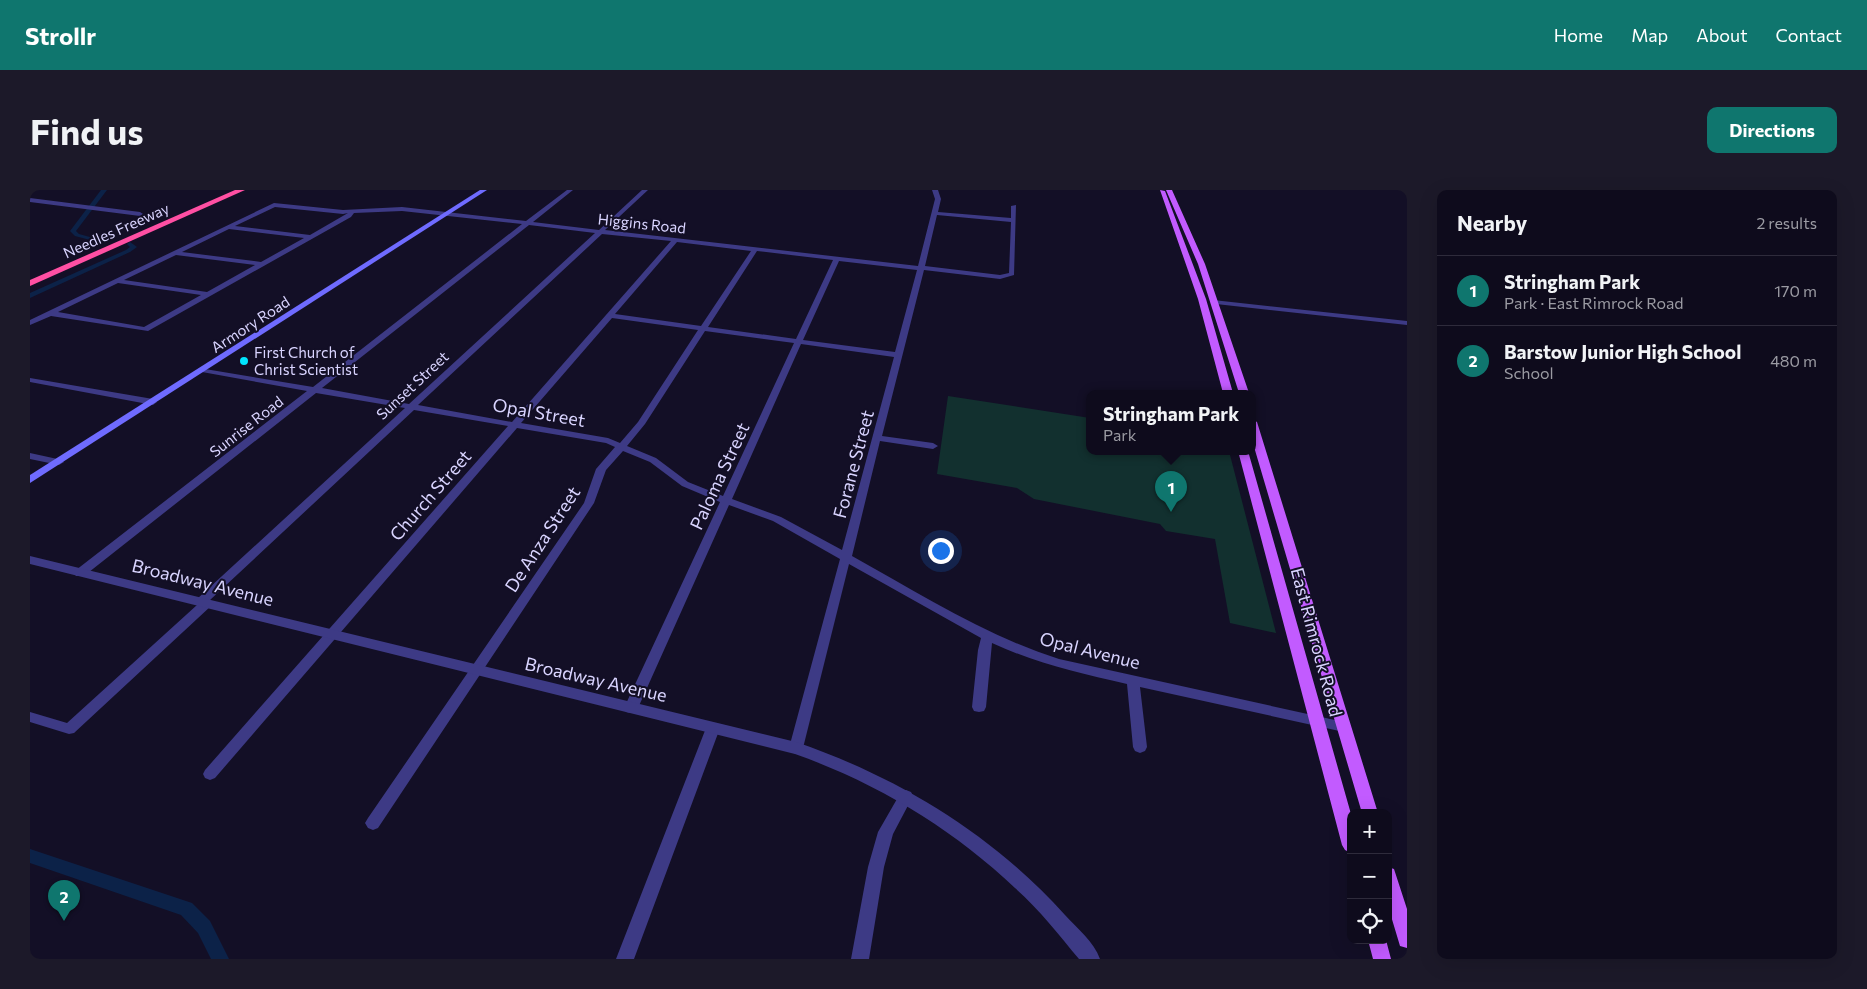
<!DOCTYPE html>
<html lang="en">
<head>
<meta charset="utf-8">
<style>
	body { margin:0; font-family:Commissioner,sans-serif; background:#1c1929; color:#f1f3f6 }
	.controls { position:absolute; right:15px; bottom:15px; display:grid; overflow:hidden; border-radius:10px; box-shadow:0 5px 20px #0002 }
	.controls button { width:45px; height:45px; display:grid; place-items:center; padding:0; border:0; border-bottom:1px solid #2e2b3b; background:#0e0b1c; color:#f1f3f6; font:25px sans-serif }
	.you { position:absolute; left:910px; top:360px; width:18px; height:18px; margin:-12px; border:4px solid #fff; border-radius:50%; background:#1a73e8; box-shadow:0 0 0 8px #1a73e833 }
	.badge { display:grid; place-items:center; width:32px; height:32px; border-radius:50%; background:#0f766e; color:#fff; font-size:16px; font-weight:700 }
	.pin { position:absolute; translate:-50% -41px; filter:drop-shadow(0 1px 2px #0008) }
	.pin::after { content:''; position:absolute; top:26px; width:18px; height:15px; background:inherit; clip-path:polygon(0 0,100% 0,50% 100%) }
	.popup { position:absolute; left:1056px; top:200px; width:170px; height:65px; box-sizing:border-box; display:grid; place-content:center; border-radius:10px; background:#0e0b1c; filter:drop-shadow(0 1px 4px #0005); font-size:16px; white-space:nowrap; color:#9b9ba3 }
	.popup b { font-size:19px; color:#f1f3f6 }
	.popup::after { content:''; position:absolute; left:50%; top:100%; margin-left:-10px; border:10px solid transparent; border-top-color:#0e0b1c }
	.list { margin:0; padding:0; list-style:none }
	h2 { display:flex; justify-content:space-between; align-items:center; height:65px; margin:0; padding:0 20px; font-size:21px }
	h2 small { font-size:16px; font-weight:400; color:#9b9ba3 }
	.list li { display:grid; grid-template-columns:32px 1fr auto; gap:15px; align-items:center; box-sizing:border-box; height:70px; padding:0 20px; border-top:1px solid #2e2b3b }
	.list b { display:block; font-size:19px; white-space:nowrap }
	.list p { margin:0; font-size:16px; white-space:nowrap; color:#9b9ba3 }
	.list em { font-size:16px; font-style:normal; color:#9b9ba3 }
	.icon { flex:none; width:28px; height:28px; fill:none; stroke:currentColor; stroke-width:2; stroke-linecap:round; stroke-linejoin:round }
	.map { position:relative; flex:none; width:1377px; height:769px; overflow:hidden; border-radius:10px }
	header { display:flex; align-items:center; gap:30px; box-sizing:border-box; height:70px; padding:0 25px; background:#0f766e; color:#fff }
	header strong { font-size:24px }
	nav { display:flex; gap:28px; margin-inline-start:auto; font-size:18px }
	.intro { display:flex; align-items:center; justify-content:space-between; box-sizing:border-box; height:120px; padding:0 30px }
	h1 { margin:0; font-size:35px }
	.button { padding:12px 22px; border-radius:10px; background:#0f766e; color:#fff; font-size:18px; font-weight:700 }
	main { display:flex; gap:30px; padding:0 30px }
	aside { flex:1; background:#0e0b1c; border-radius:10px; box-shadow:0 5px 20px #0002 }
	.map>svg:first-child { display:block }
	.green { fill:#12302f }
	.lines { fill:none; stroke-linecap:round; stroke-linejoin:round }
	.canal { fill:#0c2248; fill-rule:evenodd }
	.minor { fill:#3d3a85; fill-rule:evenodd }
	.tertiary { fill:#3d3a85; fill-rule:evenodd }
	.secondary { fill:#6f6bff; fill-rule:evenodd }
	.primary { fill:#c25bff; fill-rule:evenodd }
	.motorway { fill:#ff4fa3; fill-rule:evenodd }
	.poi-dot { fill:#00e5ff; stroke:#130f26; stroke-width:2 }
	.labels { text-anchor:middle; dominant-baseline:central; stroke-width:4; stroke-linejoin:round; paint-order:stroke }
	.far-street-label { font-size:15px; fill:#d9d4ff; stroke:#130f26 }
	.far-poi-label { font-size:15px; fill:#d9d4ff; stroke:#130f26; text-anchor:start }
	.street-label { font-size:18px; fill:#d9d4ff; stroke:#130f26 }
</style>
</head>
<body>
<header>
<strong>Strollr</strong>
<nav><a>Home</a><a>Map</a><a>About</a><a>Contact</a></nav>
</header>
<div class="intro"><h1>Find us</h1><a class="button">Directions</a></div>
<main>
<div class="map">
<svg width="1377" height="769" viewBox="0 0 1377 769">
	<rect width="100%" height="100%" fill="#130f26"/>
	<path class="green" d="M918 206 1060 228V261H1199L1246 443 1200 433 1185 349 1136 341 1130 334 1004 309 987 298 907 284Z"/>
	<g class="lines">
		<path class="canal" d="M71 0H77L46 41 49 44 67 49 64 51 45 46 40 41Z
			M100 52 107 57 100 62 0 108V103L96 60 100 57 97 54Z
			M0 659 162 713 180 731 199 769H181L168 743 151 725 0 673Z"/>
		<path class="minor" d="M537 0H543L503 32 569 40 612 0H618L575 40 888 76 905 9 902 0H908L911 9 908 22 981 28V16L986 15 984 85 970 89 894 80 852 246 903 253 908 256 903 259 850 251 822 366C889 403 956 446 1029 469L1314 532 1319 533 1321 537 1319 541 1314 542 1110 497 1117 557 1115 561 1110 563 1105 561 1103 557 1097 494C1048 483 1008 474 962 453L956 517 954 521 949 522 944 521 942 517 948 460 951 448 819 374 773 558 771 562 766 564 761 562 759 558 810 369 743 331 699 315 608 518 606 522 601 523 596 522 594 518 690 312 652 296 620 272 593 261 576 280 564 313 348 638 343 640 338 638 335 633 338 628 554 313 566 279 585 257 576 253 487 238 185 588 180 590 175 588 173 584 175 580 478 236 384 220 180 410 183 413 181 416 44 543 39 544 0 532V522L37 533 167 415 165 412 167 409 375 218 286 203 54 386H46L44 383 46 380 277 201 172 182 168 180 169 178 283 197 492 34 372 21 324 23 321 27 118 141 21 126 0 135V130L244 13 313 20 372 17 496 31ZM245 17 313 24 318 23 280 45 205 36ZM907 25 981 32 979 83 970 85 895 76ZM499 35 565 43 379 214 292 198ZM199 39 274 48 231 72 152 62ZM572 44 641 51 482 232 388 215ZM647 52 721 61 671 136 585 124ZM727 61 803 70 766 149 678 137ZM146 65 225 75 177 102 94 90ZM809 71 887 80 865 162 773 150ZM88 93 171 105 114 137 28 122ZM582 128 668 140 608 232 590 253 578 248 491 233ZM675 141 764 153 693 306 658 292 626 268 597 256 615 234ZM771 154 864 167 812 360 751 327 702 309Z
			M0 8 110 22 113 24 110 26 0 12Z
			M1183 110 1377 131V135L1186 114H1183Z
			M0 188 123 209 127 212 123 215 0 192Z
			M0 263 32 270 34 272 29 275 0 269Z
			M683 533 688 534 690 538 604 769H586L676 538 678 534Z
			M876 600 881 602 883 606 863 644 854 677 839 769H821L838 677 848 642 871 602Z"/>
		<path class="tertiary" d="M0 366 766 552C868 587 962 644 1035 725 1047 738 1064 752 1070 769H1049C1029 745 1009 719 985 698 923 639 847 593 765 564L0 374Z"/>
		<path class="secondary" d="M450 0H457L0 293V285Z"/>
		<path class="primary" d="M1130 0 1135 1 1176 109 1203 203H1193L1168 109Z
			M1136 0H1142L1175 74 1219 203H1209L1168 74Z
			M1222 229 1227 232 1348 623H1332L1222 250Z
			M1208 261H1218L1321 624V663L1315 660 1312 655Z
			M1358 677 1364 679 1377 719V758L1370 756 1358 716Z
			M1338 750H1356L1361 769H1343Z"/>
		<path class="motorway" d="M205 0H215L0 96V90Z"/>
	</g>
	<circle class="poi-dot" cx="214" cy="171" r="5"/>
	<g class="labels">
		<g class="far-street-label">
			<text transform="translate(612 33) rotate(6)">Higgins Road</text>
			<text transform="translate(86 40) rotate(-24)">Needles Freeway</text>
			<text transform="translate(220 134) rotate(-33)">Armory Road</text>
			<text transform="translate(382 195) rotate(-43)">Sunset Street</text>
			<text transform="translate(216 236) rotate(-38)">Sunrise Road</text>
		</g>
		<g class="far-poi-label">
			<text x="224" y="162">First Church of<tspan x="224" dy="17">Christ Scientist</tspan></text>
		</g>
		<g class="street-label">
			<text transform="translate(509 222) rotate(10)">Opal Street</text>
			<text transform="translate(823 274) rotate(-75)">Forane Street</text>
			<text transform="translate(689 286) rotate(-65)">Paloma Street</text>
			<text transform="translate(400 305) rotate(-49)">Church Street</text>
			<text transform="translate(512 349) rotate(-57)">De Anza Street</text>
			<text transform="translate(173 392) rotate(14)">Broadway Avenue</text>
			<text transform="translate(1287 452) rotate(75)">East Rimrock Road</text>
			<text transform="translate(1060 460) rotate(14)">Opal Avenue</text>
			<text transform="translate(566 489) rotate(13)">Broadway Avenue</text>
		</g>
	</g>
</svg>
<div class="controls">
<button>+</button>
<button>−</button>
<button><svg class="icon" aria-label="locate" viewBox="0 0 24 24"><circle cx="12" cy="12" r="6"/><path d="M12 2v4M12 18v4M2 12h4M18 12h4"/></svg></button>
</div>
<div class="you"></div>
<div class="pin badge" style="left:1141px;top:322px">1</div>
<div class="popup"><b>Stringham Park</b>Park</div>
<div class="pin badge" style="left:34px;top:731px">2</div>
</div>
<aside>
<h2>Nearby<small>2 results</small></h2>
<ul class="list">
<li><span class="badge">1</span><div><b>Stringham Park</b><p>Park · East Rimrock Road</p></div><em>170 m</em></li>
<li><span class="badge">2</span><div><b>Barstow Junior High School</b><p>School</p></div><em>480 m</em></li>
</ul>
</aside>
</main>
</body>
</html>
